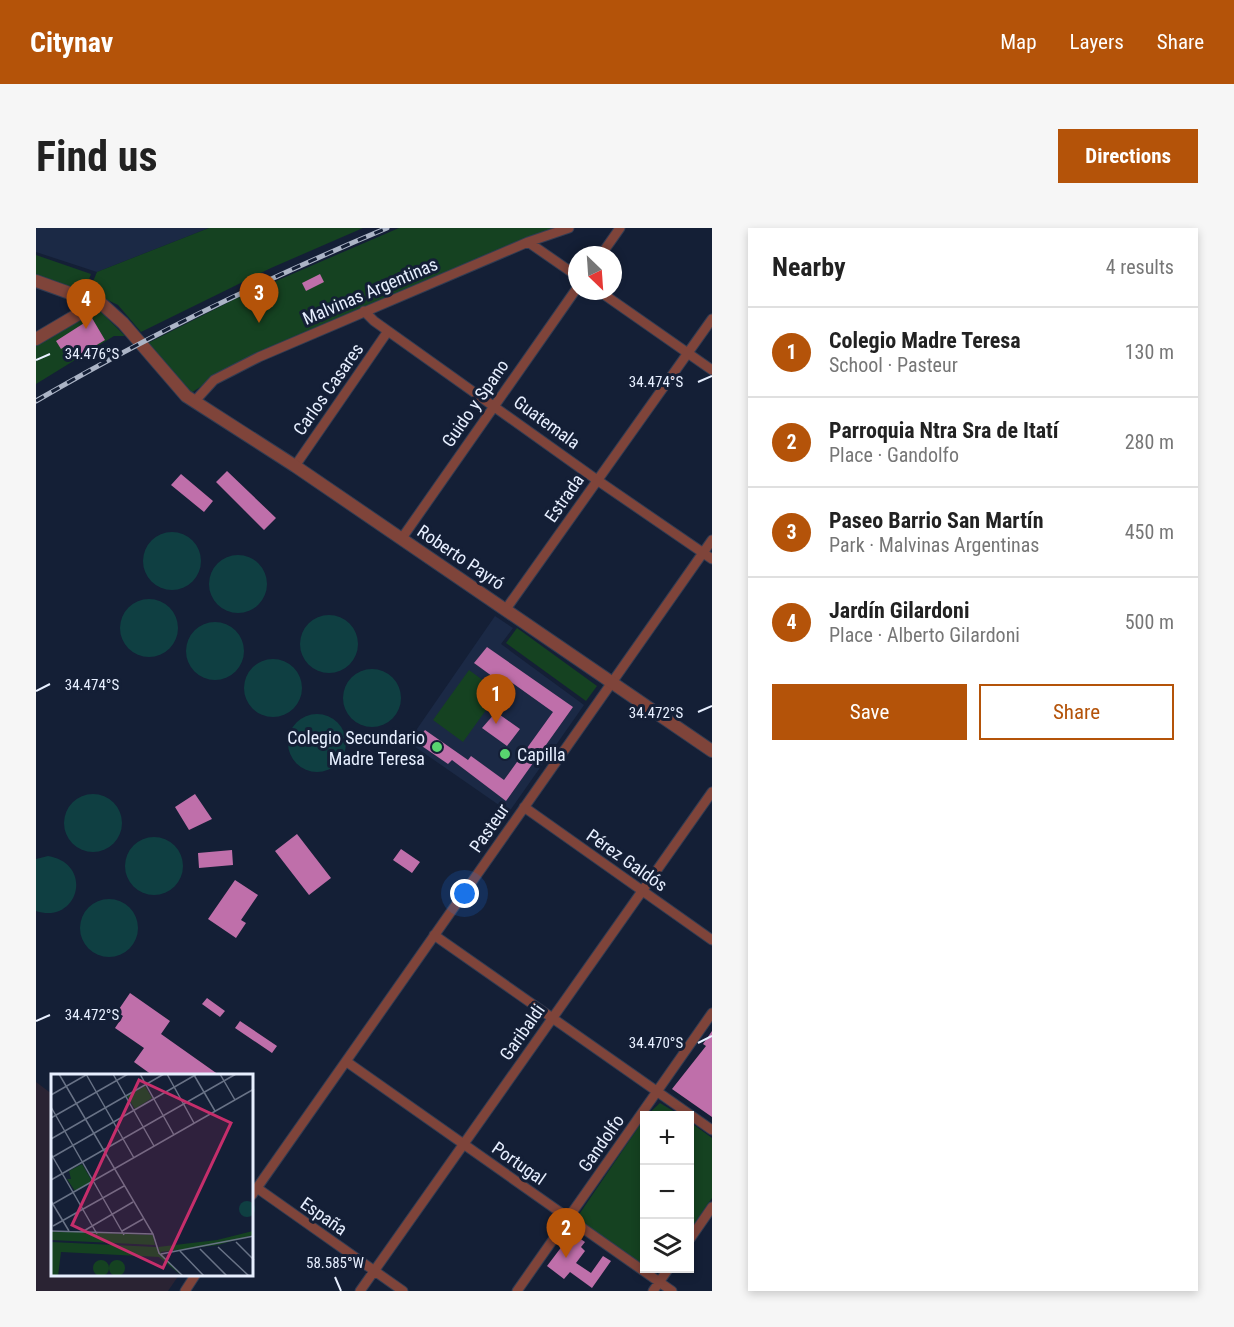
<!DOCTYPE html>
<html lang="en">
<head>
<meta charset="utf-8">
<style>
	body { margin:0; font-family:"Roboto Condensed",sans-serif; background:#f6f6f6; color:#222 }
	.controls { position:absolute; right:18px; bottom:18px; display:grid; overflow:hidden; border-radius:0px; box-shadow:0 3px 9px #0003 }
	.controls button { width:54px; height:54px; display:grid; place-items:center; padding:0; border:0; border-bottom:2px solid #e0e0e0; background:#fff; color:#222; font:30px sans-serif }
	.compass { position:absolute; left:532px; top:18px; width:54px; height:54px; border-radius:50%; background:#fff; box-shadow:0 3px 9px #0003; rotate:155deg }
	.you { position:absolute; left:429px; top:666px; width:21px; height:21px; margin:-15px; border:4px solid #fff; border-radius:50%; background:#1a73e8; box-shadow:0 0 0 9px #1a73e833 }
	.badge { display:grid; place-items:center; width:39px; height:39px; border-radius:50%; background:#b45309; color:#fff; font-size:20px; font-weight:700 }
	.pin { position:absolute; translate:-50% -50px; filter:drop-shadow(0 2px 3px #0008) }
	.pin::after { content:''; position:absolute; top:32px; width:21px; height:18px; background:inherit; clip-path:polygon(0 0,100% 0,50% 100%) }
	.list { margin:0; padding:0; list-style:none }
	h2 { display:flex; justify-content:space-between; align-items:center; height:78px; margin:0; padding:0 24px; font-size:26px }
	h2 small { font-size:20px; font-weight:400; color:#767676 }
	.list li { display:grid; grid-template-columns:39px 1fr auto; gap:18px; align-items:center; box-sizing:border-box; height:90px; padding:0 24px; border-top:2px solid #e0e0e0 }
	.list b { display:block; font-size:22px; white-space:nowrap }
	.list p { margin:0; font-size:20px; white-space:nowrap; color:#767676 }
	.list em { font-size:20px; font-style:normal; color:#767676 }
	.actions { display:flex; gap:12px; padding:18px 24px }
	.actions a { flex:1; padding:14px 0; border:2px solid #b45309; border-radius:0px; text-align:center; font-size:21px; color:#b45309 }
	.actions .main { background:#b45309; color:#fff }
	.icon { flex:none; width:33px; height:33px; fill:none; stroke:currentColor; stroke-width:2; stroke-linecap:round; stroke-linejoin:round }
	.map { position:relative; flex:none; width:676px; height:1063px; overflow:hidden; border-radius:0px }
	header { display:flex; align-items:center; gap:36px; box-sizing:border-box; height:84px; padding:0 30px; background:#b45309; color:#fff }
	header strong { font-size:28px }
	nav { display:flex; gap:33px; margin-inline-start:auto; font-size:21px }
	.intro { display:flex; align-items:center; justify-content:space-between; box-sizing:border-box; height:144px; padding:0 36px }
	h1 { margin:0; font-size:42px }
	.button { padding:15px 27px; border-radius:0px; background:#b45309; color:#fff; font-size:21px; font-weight:700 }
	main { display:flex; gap:36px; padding:0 36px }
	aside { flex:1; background:#fff; border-radius:0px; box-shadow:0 3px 9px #0003 }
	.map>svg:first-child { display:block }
	.industrial { fill:#2a2333 }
	.built { fill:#1b2945 }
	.green { fill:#154221 }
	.water { fill:#0f3f42 }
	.building { fill:#bf6faa }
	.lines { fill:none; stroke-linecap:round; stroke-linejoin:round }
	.minor-casing { stroke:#323c52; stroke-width:11 }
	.tertiary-casing { stroke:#323c52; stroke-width:14 }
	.minor { stroke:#7f443a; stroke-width:9 }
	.tertiary { stroke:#7f443a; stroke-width:12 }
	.rail-casing { stroke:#abb4c6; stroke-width:5 }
	.rail { stroke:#141f36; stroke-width:3; stroke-dasharray:9; stroke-linecap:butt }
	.ticks { fill:none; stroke:#e7efff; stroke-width:2 }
	.poi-dot { fill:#58d56f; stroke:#141f36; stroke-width:2 }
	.labels { text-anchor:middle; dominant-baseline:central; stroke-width:6; stroke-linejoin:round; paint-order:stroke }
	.street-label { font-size:18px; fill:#e7efff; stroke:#141f36 }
	.poi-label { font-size:18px; fill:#e7efff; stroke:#141f36; text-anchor:end }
	.inset-road { fill:none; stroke:#687286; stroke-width:1.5 }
	.view { fill:#c62e6b; fill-opacity:0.15; stroke:#c62e6b; stroke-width:3 }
	.inset-edge { fill:none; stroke:#e7efff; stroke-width:3 }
	.ticks-label { font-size:15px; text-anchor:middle; fill:#e7efff; stroke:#141f36; stroke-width:6; stroke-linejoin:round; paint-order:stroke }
</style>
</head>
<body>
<header>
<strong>Citynav</strong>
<nav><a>Map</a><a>Layers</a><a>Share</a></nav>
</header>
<div class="intro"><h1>Find us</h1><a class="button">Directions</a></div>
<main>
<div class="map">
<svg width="676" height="1063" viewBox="0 0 676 1063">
	<rect width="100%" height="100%" fill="#141f36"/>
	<path class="industrial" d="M0 854 16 866V1046L143 1047 132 1063H0Z"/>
	<path class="built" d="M0 0H173L61 44 0 24Z
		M459 388 477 400 465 416 548 477 473 584 372 514Z"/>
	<path class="green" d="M173 0H327L235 40 105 104 82 77 53 63 61 44Z
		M363 0H525L178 150 155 165 116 124 112 115 205 68Z
		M0 27 55 46 48 65 0 49Z
		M54 82H63L89 108H78L0 156V116Z
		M481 400 561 458 550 473 470 415Z
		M433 442 463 464 427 514 397 492Z
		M624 875 644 887H611Z
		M608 891V1039L545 994 542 988Z
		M654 894 676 910V970L654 1002Z"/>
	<path class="water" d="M107 333a29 29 0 1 1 58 0a29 29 0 1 1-58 0Z
		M173 356a29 29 0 1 1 58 0a29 29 0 1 1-58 0Z
		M84 400a29 29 0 1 1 58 0a29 29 0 1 1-58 0Z
		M264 416a29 29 0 1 1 58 0a29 29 0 1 1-58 0Z
		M150 423a29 29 0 1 1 58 0a29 29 0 1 1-58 0Z
		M208 460a29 29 0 1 1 58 0a29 29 0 1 1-58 0Z
		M307 470a29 29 0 1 1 58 0a29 29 0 1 1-58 0Z
		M252 515a29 29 0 1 1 58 0a29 29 0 1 1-58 0Z
		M28 595a29 29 0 1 1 58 0a29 29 0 1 1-58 0Z
		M89 638a29 29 0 1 1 58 0a29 29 0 1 1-58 0Z
		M12 628C59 636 42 697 0 683V631Z
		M44 700a29 29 0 1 1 58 0a29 29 0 1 1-58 0Z"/>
	<path class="building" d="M284 46 288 54 270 63 266 55Z
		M56 90 69 112 44 127 42 124 37 127 31 117 25 121 20 113Z
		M191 243 240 290 228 302 180 254Z
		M145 246 177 273 168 284 135 257Z
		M451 419 537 479 470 573 416 532 412 536 380 514 389 502 432 532 435 528 468 552 517 484 475 454 471 459 438 435Z
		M460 484 484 501 471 518 446 500Z
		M159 566 176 591 153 602 139 579Z
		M261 606 295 650 273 667 239 623Z
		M365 621 384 634 376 645 357 632Z
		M196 622 197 637 163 640 162 625Z
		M199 652 222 667 205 692 210 695 200 710 172 691Z
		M94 765 134 793 125 806 183 847H116L98 834 108 820 79 800 87 788 81 784Z
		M171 770 189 783 184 789 166 776Z
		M204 793 241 818 236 825 199 800Z
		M676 803V889L636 861 670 818 667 816Z
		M536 1005 549 1014 545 1019 549 1023 540 1035 555 1045 567 1028 575 1033 556 1060 534 1044 528 1051 511 1038Z"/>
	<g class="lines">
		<defs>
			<path id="minor" d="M492 14 541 48
				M565 27 584 0
				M563 63 676 142
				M328 83 338 93 561 252 676 331
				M158 174 178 152 223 129 492 14 533 0
				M259 238 352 103
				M366 310 541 60
				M470 381 676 91
				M488 579 676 712
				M398 707 676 902
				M311 834 636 1063
				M221 960 367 1063
				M216 967 676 312
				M654 1011 676 979
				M149 1063 160 1046
				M324 1063 676 564
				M481 1063 676 785
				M617 1063 633 1040"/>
			<path id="tertiary" d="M0 53 67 77 87 95 150 168 259 238 676 523
				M0 111 46 84 55 73"/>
		</defs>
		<use href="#minor" class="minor-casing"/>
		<use href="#tertiary" class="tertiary-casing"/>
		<use href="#minor" class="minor"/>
		<use href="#tertiary" class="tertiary"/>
		<defs>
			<path id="rail" d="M0 173C114 106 230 51 351 0"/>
		</defs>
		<use href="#rail" class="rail-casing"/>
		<use href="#rail" class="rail"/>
	</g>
	<path class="ticks" d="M0 132 14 126M662 154 676 148M0 463 14 456M662 484 676 478M0 793 14 787M662 815 676 808M299 1049 305 1063"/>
	<g class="poi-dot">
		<circle cx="401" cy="519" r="6"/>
		<circle cx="469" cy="526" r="6"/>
	</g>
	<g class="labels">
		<g class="street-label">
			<text transform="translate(334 63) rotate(-23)">Malvinas Argentinas</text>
			<text transform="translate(292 161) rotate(-55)">Carlos Casares</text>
			<text transform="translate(439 175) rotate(-55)">Guido y Spano</text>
			<text transform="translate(511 194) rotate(36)">Guatemala</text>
			<text transform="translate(528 270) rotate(-55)">Estrada</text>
			<text transform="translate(425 329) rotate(34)">Roberto Payró</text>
			<text transform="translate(453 600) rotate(-55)">Pasteur</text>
			<text transform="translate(591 632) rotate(35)">Pérez Galdós</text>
			<text transform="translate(486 804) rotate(-55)">Garibaldi</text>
			<text transform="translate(565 915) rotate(-55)">Gandolfo</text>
			<text transform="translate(483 935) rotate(35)">Portugal</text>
			<text transform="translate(288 988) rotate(35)">España</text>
		</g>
		<g class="poi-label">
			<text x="389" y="509">Colegio Secundario<tspan x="389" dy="21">Madre Teresa</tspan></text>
			<text x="481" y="526" text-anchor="start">Capilla</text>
		</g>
	</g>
	<g transform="translate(15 846)">
		<rect width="202" height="202" fill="#141f36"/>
		<path d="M94 12 101 24 84 35 76 22ZM31 90 41 107 24 117 16 105H20L18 97ZM0 157 102 161 104 171 0 166ZM202 157V161L167 171 109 178 107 173 166 166ZM0 168 105 173 131 202 108 183 10 178 7 202H0ZM42 194a8 8 0 1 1 16 0a8 8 0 1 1-16 0ZM58 194a8 8 0 1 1 16 0a8 8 0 1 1-16 0Z" fill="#154221"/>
		<path d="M188 135a8 8 0 1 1 16 0a8 8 0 1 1-16 0Z" fill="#0f3f42"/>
		<path class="inset-road" d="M8 0 102 160 108 179 132 202M35 0 83 84M62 0 103 72M89 0 123 61M116 0 143 49M169 0 184 26M143 1 164 37M0 21 35 1M0 33 73 161M0 44 77 0M0 65 113 0M0 80 46 160M0 84 146 0M0 106 185 0M0 127 18 157M0 131 203 15M2 152 73 112M0 157 102 160M71 157 92 145M31 158 82 128M185 168 203 186M167 173 198 202M149 175 176 202M129 177 153 202M110 180 203 162"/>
		<path class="view" d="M88 6 180 49 112 194 21 151Z"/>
		<rect width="202" height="202" class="inset-edge"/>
	</g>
	<g class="ticks-label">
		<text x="56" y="131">34.476°S</text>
		<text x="620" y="159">34.474°S</text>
		<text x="56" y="462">34.474°S</text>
		<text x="620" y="490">34.472°S</text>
		<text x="56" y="792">34.472°S</text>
		<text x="620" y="820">34.470°S</text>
		<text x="299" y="1040">58.585°W</text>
	</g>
</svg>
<div class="controls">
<button>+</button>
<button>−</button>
<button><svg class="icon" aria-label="layers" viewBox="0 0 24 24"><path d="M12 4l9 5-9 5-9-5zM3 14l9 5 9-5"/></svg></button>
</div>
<svg class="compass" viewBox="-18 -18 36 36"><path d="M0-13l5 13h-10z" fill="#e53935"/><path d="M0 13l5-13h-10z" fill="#767676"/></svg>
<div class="you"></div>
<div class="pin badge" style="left:460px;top:496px">1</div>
<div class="pin badge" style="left:530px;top:1030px">2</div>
<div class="pin badge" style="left:223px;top:95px">3</div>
<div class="pin badge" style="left:50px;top:101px">4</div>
</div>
<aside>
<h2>Nearby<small>4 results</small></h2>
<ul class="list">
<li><span class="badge">1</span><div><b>Colegio Madre Teresa</b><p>School · Pasteur</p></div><em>130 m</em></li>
<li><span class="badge">2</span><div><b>Parroquia Ntra Sra de Itatí</b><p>Place · Gandolfo</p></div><em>280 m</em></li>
<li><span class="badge">3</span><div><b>Paseo Barrio San Martín</b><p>Park · Malvinas Argentinas</p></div><em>450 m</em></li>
<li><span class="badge">4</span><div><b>Jardín Gilardoni</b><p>Place · Alberto Gilardoni</p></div><em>500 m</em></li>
</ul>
<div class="actions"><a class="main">Save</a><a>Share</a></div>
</aside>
</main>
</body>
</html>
